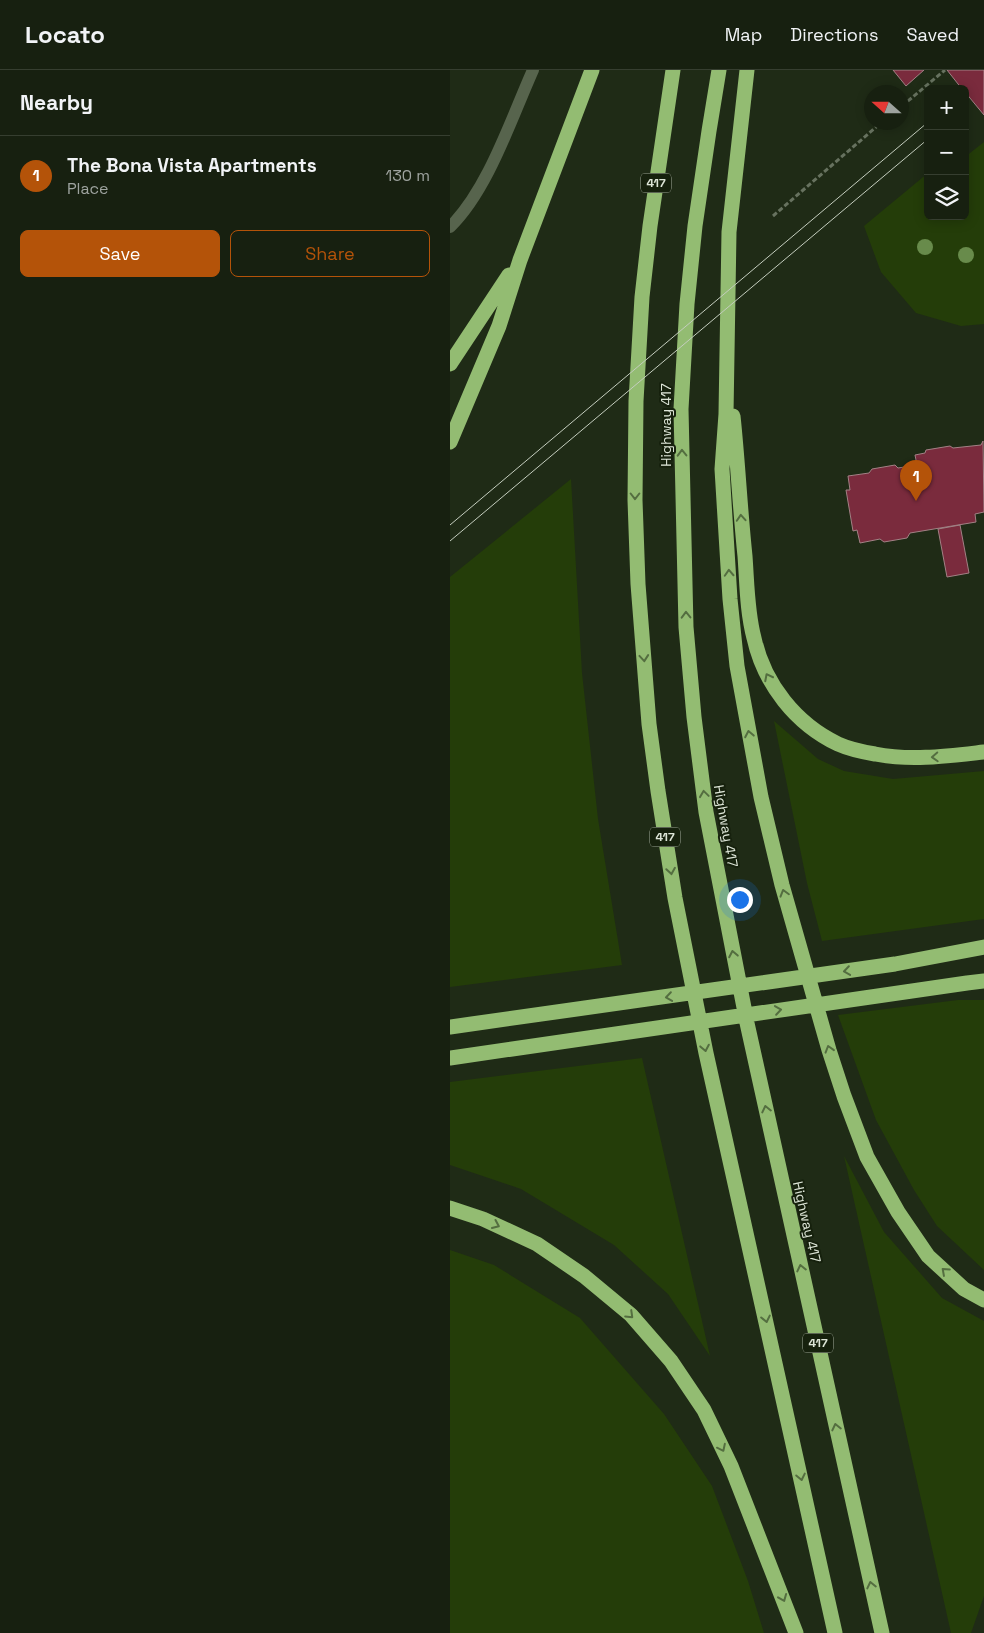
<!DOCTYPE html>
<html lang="en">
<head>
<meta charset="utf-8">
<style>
	body { margin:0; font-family:"Space Grotesk",sans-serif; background:#242d1e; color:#f1f3f6 }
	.controls { position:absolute; right:15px; top:15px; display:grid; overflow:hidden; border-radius:8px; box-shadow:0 2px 12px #0003 }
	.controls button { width:45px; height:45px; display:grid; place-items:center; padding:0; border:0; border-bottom:1px solid #363e30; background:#172010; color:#f1f3f6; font:25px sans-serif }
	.compass { position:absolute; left:414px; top:15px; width:45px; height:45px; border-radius:50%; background:#172010; box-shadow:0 2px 12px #0003; rotate:291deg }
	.you { position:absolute; left:289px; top:829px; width:18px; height:18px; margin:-12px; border:4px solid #fff; border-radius:50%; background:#1a73e8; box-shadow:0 0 0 8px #1a73e833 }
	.badge { display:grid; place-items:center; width:32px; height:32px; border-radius:50%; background:#b45309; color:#fff; font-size:16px; font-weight:700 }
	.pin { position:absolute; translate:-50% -41px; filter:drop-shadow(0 1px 2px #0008) }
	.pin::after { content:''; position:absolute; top:26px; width:18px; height:15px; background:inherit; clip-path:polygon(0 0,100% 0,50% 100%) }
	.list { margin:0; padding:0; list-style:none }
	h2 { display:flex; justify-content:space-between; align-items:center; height:65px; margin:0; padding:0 20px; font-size:21px }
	h2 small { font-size:16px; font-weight:400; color:#9ea39f }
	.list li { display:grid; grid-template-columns:32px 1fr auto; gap:15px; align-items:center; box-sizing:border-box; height:80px; padding:0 20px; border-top:1px solid #363e30 }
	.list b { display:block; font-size:19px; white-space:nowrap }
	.list p { margin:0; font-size:16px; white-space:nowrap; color:#9ea39f }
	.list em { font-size:16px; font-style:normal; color:#9ea39f }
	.actions { display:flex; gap:10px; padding:15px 20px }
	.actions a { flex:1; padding:11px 0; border:1px solid #b45309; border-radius:8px; text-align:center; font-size:18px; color:#b45309 }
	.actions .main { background:#b45309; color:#fff }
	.icon { flex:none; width:28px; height:28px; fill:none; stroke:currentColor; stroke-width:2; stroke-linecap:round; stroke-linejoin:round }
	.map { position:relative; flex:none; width:534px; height:1563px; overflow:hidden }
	header { display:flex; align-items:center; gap:30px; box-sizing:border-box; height:70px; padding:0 25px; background:#172010; border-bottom:1px solid #363e30 }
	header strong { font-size:24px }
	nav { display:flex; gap:28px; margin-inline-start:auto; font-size:18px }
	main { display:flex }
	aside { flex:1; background:#172010 }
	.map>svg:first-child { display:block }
	.green { fill:#243d09 }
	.building { fill:#7a2b3d; stroke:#a28185 }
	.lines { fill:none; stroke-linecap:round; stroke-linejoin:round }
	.path { stroke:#67725f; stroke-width:3; stroke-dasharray:5 2.5; stroke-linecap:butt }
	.minor { stroke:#57644d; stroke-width:12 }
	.motorway { stroke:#93bc72; stroke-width:15 }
	.tram { stroke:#c4cdbe; stroke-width:1 }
	.tree { fill:#688b4b }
	.oneway { stroke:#546e40 }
	.labels { text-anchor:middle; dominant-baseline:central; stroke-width:4; stroke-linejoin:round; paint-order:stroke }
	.shield { fill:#16210d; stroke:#a1aa9a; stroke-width:1 }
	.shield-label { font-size:12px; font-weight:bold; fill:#dde5d7 }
	.street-label { font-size:14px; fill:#dde5d7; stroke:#16210d }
</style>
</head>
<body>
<header>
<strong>Locato</strong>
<nav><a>Map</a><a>Directions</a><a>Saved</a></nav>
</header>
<main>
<aside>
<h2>Nearby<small></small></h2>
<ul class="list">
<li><span class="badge">1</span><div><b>The Bona Vista Apartments</b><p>Place</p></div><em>130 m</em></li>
</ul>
<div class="actions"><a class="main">Save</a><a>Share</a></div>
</aside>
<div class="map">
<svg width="534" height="1563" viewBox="0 0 534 1563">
	<rect width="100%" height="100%" fill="#1f2b16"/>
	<path class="green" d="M534 72V254L511 256 466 243 431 202 414 156 478 103V146H515V87Z
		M121 409 132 603 148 749 172 895 0 917V507Z
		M324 651 368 689 394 701 443 709 534 701V849L372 871 357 813Z
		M508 930H534V1200L487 1156 464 1120 426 1050 388 945Z
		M192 988 260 1286 218 1224 164 1175 71 1119 0 1095V1012Z
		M394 1086 434 1162 492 1228 534 1251V1526L521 1563H501Z
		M0 1180 44 1195 130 1248 214 1344 262 1416 298 1511 314 1563H0Z"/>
	<path class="building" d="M443 0H474L456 16Z
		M497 0H534V45L515 22V19H512Z
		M533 371 534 442 525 444 526 452 460 463 457 468 434 472 430 469 410 473 407 460 403 461 396 420H400L398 406 419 403 422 399 445 395 448 398 467 395 465 385 475 383 476 380 500 376 503 378 531 375Z
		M510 455 519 503 497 507 488 459Z"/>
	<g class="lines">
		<path class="path" d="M452 36 495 0
			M323 146 432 52"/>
		<path class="minor" d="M0 157C38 120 61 49 83 0"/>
		<path class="motorway" d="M223 0 200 156 192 227 186 331 185 430 188 514 199 654 208 721 225 828 256 983 385 1563
			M269 0 259 61 245 156 237 234 231 339 236 557 244 647 256 742 297 953 432 1563
			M297 0 279 162 276 344 272 399 280 529 287 596 311 727 332 815 379 980 394 1026 417 1087 448 1142 478 1186 514 1219 534 1230
			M0 294 59 205
			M283 346C288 393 290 439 295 486 297 513 297 542 304 568 314 614 346 654 388 674 399 679 413 682 425 684 461 691 498 686 534 682
			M0 372 49 256 70 190 142 0
			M0 957 445 894 534 877
			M0 988 517 913 534 911
			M0 1138 33 1149 87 1174 134 1206 181 1245 221 1291 254 1340 281 1396 346 1563"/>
		<path class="tram" d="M0 455 477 53
			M0 471 478 69"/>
	</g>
	<g class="tree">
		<circle cx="475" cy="177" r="8"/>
		<circle cx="516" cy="185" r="8"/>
	</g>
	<defs><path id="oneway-chevron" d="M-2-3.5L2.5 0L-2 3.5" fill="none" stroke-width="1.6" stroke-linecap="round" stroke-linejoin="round" transform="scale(1.25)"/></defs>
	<g class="oneway">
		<use href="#oneway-chevron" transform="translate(232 383) rotate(-91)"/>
		<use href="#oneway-chevron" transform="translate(185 426) rotate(90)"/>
		<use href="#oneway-chevron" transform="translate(291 448) rotate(-94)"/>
		<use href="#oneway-chevron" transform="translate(279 503) rotate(-93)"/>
		<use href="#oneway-chevron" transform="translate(236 545) rotate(-91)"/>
		<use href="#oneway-chevron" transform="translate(194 588) rotate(85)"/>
		<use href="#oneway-chevron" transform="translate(318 607) rotate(-117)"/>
		<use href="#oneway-chevron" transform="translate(299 664) rotate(-101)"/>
		<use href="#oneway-chevron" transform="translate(485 687) rotate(177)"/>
		<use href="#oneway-chevron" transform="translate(254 724) rotate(-98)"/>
		<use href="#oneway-chevron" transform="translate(221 801) rotate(81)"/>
		<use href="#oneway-chevron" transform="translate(334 823) rotate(-106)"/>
		<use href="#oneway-chevron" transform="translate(283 884) rotate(-101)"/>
		<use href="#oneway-chevron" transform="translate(397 901) rotate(172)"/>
		<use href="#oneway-chevron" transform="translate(219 927) rotate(172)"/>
		<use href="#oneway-chevron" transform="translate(328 940) rotate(-8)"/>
		<use href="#oneway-chevron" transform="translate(255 978) rotate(79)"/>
		<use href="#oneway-chevron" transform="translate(379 979) rotate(-107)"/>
		<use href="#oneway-chevron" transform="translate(316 1039) rotate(-103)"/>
		<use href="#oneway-chevron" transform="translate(46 1155) rotate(24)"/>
		<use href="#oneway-chevron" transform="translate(351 1198) rotate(-103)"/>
		<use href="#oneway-chevron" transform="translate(495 1201) rotate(-138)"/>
		<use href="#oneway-chevron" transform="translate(180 1245) rotate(44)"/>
		<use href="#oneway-chevron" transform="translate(316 1249) rotate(78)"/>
		<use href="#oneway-chevron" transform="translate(386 1357) rotate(-103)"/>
		<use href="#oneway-chevron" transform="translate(272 1378) rotate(64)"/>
		<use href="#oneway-chevron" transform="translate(351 1407) rotate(78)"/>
		<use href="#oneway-chevron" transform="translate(421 1515) rotate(-103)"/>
		<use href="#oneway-chevron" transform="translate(333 1528) rotate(68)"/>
	</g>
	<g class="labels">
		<g class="shield">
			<rect x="191" y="103.5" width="30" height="19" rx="4"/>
			<rect x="200" y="757.5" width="30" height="19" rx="4"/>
			<rect x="353" y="1263.5" width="30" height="19" rx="4"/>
		</g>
		<g class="shield-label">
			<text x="206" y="113">417</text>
			<text x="215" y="767">417</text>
			<text x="368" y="1273">417</text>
		</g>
		<g class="street-label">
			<text transform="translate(216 355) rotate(-90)">Highway 417</text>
			<text transform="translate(276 756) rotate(80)">Highway 417</text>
			<text transform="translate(357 1152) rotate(77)">Highway 417</text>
		</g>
	</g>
</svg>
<div class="controls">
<button>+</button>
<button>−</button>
<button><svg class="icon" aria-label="layers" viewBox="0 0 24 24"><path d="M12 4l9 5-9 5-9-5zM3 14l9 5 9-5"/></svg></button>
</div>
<svg class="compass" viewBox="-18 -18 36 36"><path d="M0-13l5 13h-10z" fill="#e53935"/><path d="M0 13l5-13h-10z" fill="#9ea39f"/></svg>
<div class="you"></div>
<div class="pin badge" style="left:466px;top:431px">1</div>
</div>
</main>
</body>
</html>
